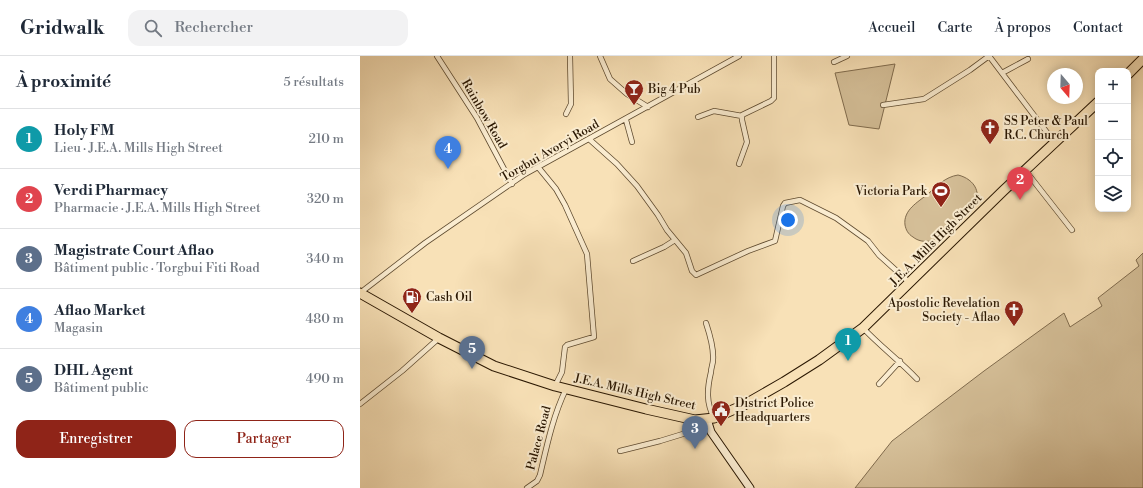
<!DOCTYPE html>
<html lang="fr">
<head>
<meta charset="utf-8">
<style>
	body { margin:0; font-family:"Libre Bodoni",serif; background:#f2f2f3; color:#1f2937 }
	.controls { position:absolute; right:12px; top:12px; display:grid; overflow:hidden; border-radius:8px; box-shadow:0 2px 10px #0003 }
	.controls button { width:36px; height:36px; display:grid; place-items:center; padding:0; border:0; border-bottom:1px solid #e0e1e3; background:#fff; color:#1f2937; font:20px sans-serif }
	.compass { position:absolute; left:687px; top:12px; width:36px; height:36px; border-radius:50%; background:#fff; box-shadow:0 2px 10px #0003; rotate:161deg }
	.you { position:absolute; left:428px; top:164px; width:14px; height:14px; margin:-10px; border:3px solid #fff; border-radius:50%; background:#1a73e8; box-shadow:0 0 0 6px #1a73e833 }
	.badge { display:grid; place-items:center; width:26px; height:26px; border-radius:50%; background:#8f2418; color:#fff; font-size:13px; font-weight:700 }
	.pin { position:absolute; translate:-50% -33px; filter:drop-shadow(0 1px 2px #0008) }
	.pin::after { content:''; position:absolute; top:21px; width:14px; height:12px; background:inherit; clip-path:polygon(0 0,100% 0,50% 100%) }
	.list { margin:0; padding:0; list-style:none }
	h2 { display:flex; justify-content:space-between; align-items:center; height:52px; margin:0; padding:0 16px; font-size:17px }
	h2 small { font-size:13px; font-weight:400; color:#747a83 }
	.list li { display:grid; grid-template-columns:26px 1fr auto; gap:12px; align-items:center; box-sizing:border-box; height:60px; padding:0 16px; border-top:1px solid #e0e1e3 }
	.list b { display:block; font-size:15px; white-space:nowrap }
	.list p { margin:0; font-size:13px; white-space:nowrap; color:#747a83 }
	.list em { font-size:13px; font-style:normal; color:#747a83 }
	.actions { display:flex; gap:8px; padding:12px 16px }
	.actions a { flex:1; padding:9px 0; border:1px solid #8f2418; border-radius:12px; text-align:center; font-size:14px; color:#8f2418 }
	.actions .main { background:#8f2418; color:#fff }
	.icon { flex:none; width:22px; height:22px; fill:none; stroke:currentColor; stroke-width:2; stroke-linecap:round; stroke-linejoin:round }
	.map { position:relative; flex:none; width:783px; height:432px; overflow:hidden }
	header { display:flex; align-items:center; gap:24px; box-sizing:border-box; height:56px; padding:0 20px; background:#fff; border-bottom:1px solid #e0e1e3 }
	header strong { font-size:19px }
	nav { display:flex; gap:22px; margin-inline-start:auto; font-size:14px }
	.search { width:280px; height:36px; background:#f2f2f3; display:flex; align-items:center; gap:10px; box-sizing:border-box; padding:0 14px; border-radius:12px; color:#747a83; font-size:15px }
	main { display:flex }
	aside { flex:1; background:#fff }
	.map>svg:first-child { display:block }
	.green { fill:#d5bf98; stroke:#806b4d }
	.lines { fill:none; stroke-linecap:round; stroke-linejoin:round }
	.street-casing { stroke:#5e4a2f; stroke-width:6 }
	.secondary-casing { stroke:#2a1702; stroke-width:9 }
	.highway-casing { stroke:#2a1702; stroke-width:11 }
	.street { stroke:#faecd0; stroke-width:4.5 }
	.secondary { stroke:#faecd0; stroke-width:7 }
	.highway { stroke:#f8e1b7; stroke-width:9 }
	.labels { text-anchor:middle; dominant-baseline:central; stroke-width:4; stroke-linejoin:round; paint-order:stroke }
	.poi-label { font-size:12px; fill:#2a1702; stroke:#faecd0; text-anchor:start }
	.street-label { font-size:12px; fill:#2a1702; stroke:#faecd0 }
</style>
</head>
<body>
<header>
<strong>Gridwalk</strong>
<div class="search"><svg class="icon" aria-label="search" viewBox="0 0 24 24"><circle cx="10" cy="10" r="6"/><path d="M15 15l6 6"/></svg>Rechercher</div>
<nav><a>Accueil</a><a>Carte</a><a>À propos</a><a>Contact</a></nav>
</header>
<main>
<aside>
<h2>À proximité<small>5 résultats</small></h2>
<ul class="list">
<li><span class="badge" style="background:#0f9aa8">1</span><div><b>Holy FM</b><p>Lieu · J.E.A. Mills High Street</p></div><em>210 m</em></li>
<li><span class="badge" style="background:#e0444e">2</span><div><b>Verdi Pharmacy</b><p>Pharmacie · J.E.A. Mills High Street</p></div><em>320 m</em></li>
<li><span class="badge" style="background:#5c6f8a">3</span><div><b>Magistrate Court Aflao</b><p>Bâtiment public · Torgbui Fiti Road</p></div><em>340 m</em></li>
<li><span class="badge" style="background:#3f7fe0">4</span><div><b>Aflao Market</b><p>Magasin</p></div><em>480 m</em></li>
<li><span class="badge" style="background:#5c6f8a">5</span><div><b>DHL Agent</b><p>Bâtiment public</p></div><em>490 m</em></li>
</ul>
<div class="actions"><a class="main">Enregistrer</a><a>Partager</a></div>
</aside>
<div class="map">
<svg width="783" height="432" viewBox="0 0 783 432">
	<rect width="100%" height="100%" fill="#f8e1b7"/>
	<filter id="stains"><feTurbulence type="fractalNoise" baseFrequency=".005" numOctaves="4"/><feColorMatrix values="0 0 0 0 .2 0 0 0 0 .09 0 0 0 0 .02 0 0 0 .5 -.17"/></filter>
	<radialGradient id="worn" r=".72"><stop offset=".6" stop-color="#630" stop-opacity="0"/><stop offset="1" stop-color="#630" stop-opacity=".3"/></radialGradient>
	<path class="green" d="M535 8 519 73 489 69 475 17Z
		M598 119C615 123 624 139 611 153 606 159 598 164 592 169 586 174 578 183 570 185 564 186 558 185 553 181 548 178 546 174 545 169 543 154 558 146 568 138 577 130 585 121 598 119Z
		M783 197V432H495L532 385 624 315 704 257 710 271 742 250 738 242 779 210 776 204Z"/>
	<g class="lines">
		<defs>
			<path id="street" d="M77 0 117 62 152 128
				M240 0 250 23 267 38 288 51
				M629 0 695 87
				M474 6 487 0
				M642 17 668 3
				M523 49 564 43 610 14 629 0
				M206 58 211 48 210 0
				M338 61 354 55 382 60
				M266 64 272 86
				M229 83 257 108 277 130 298 159 307 174 326 197 332 215 336 219 388 195 415 185 423 150 425 147 440 144 476 162 508 185 519 199 550 227
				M379 108 387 86 382 64V59L411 45 414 42V0
				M178 111 196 133 205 149 227 198 234 281 207 289 205 291 202 316 195 330
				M665 114 712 174
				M273 205 304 191 315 184
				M0 237 65 187 165 118 379 0
				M346 267C350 279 354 292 353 304 353 308 351 312 351 316 347 333 346 347 354 362
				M503 272C520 290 540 305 557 323
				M519 328 540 305
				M0 348 42 315 79 282
				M260 395 300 385 349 370
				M167 432 177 425 180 419C187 389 193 360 206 333"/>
			<path id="secondary" d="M347 363 351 376 390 432"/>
			<path id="highway" d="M768 18 783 3
				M0 237 79 282 134 310 195 330 286 353 335 364 354 362 384 349 424 326 459 304 503 272 643 135 738 46"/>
		</defs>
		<use href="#street" class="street-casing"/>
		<use href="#secondary" class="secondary-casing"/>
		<use href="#highway" class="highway-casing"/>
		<use href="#street" class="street"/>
		<use href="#secondary" class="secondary"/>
		<use href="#highway" class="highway"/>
	</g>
	<defs>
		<symbol id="bar-pin" viewBox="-11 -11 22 30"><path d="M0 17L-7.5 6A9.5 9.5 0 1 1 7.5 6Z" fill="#8f2418" stroke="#faecd0"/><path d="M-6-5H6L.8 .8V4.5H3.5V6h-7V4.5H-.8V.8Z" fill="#fff"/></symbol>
		<symbol id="church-pin" viewBox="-11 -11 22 30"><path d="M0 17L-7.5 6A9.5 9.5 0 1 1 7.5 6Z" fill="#8f2418" stroke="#faecd0"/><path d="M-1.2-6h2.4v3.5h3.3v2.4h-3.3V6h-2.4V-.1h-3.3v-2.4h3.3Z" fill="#fff"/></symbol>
		<symbol id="stadium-pin" viewBox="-11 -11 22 30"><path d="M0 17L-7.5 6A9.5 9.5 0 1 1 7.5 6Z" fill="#8f2418" stroke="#faecd0"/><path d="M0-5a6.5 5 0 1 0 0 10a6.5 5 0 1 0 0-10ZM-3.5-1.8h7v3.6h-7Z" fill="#fff"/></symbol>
		<symbol id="fuel-pin" viewBox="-11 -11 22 30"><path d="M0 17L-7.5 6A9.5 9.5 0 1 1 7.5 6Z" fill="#8f2418" stroke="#faecd0"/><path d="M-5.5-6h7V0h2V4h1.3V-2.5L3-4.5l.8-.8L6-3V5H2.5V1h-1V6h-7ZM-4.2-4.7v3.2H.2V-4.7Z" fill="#fff"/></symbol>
		<symbol id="civic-pin" viewBox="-11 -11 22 30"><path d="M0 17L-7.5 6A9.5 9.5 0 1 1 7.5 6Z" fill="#8f2418" stroke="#faecd0"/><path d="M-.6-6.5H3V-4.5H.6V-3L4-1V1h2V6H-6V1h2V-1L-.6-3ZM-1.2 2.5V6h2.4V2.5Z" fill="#fff"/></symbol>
	</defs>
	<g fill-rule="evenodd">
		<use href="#bar-pin" x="263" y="22" width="22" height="30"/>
		<use href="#church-pin" x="619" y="61" width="22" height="30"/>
		<use href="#stadium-pin" x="570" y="124" width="22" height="30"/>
		<use href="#fuel-pin" x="41" y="230" width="22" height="30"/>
		<use href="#church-pin" x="643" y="243" width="22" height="30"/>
		<use href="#civic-pin" x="350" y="343" width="22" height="30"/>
	</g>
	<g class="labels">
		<g class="poi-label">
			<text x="288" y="33">Big 4 Pub</text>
			<text x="644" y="65">SS Peter &amp; Paul<tspan x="644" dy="14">R.C. Church</tspan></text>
			<text x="567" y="135" text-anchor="end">Victoria Park</text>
			<text x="66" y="241">Cash Oil</text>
			<text x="640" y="247" text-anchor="end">Apostolic Revelation<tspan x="640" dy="14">Society - Aflao</tspan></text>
			<text x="375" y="347">District Police<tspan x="375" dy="14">Headquarters</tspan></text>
		</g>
		<g class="street-label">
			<text transform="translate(124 58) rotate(60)">Rainbow Road</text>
			<text transform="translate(190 95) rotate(-30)">Torgbui Avoryi Road</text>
			<text transform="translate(576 184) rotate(-45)">J.E.A. Mills High Street</text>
			<text transform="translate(275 336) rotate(13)">J.E.A. Mills High Street</text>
			<text transform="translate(179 382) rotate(-75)">Palace Road</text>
		</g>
	</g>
	<rect width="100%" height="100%" filter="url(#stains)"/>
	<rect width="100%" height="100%" fill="url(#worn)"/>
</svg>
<div class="controls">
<button>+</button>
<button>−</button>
<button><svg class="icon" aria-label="locate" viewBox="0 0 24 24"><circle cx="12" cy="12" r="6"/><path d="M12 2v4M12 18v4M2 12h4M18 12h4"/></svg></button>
<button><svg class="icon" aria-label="layers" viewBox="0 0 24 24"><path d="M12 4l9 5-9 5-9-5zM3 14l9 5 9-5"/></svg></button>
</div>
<svg class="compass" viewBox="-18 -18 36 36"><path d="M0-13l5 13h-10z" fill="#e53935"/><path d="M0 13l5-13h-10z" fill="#747a83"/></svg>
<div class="you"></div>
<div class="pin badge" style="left:488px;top:305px;background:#0f9aa8">1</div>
<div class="pin badge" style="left:660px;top:144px;background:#e0444e">2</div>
<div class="pin badge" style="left:335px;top:393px;background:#5c6f8a">3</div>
<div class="pin badge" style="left:88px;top:113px;background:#3f7fe0">4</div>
<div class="pin badge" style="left:112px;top:313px;background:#5c6f8a">5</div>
</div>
</main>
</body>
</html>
